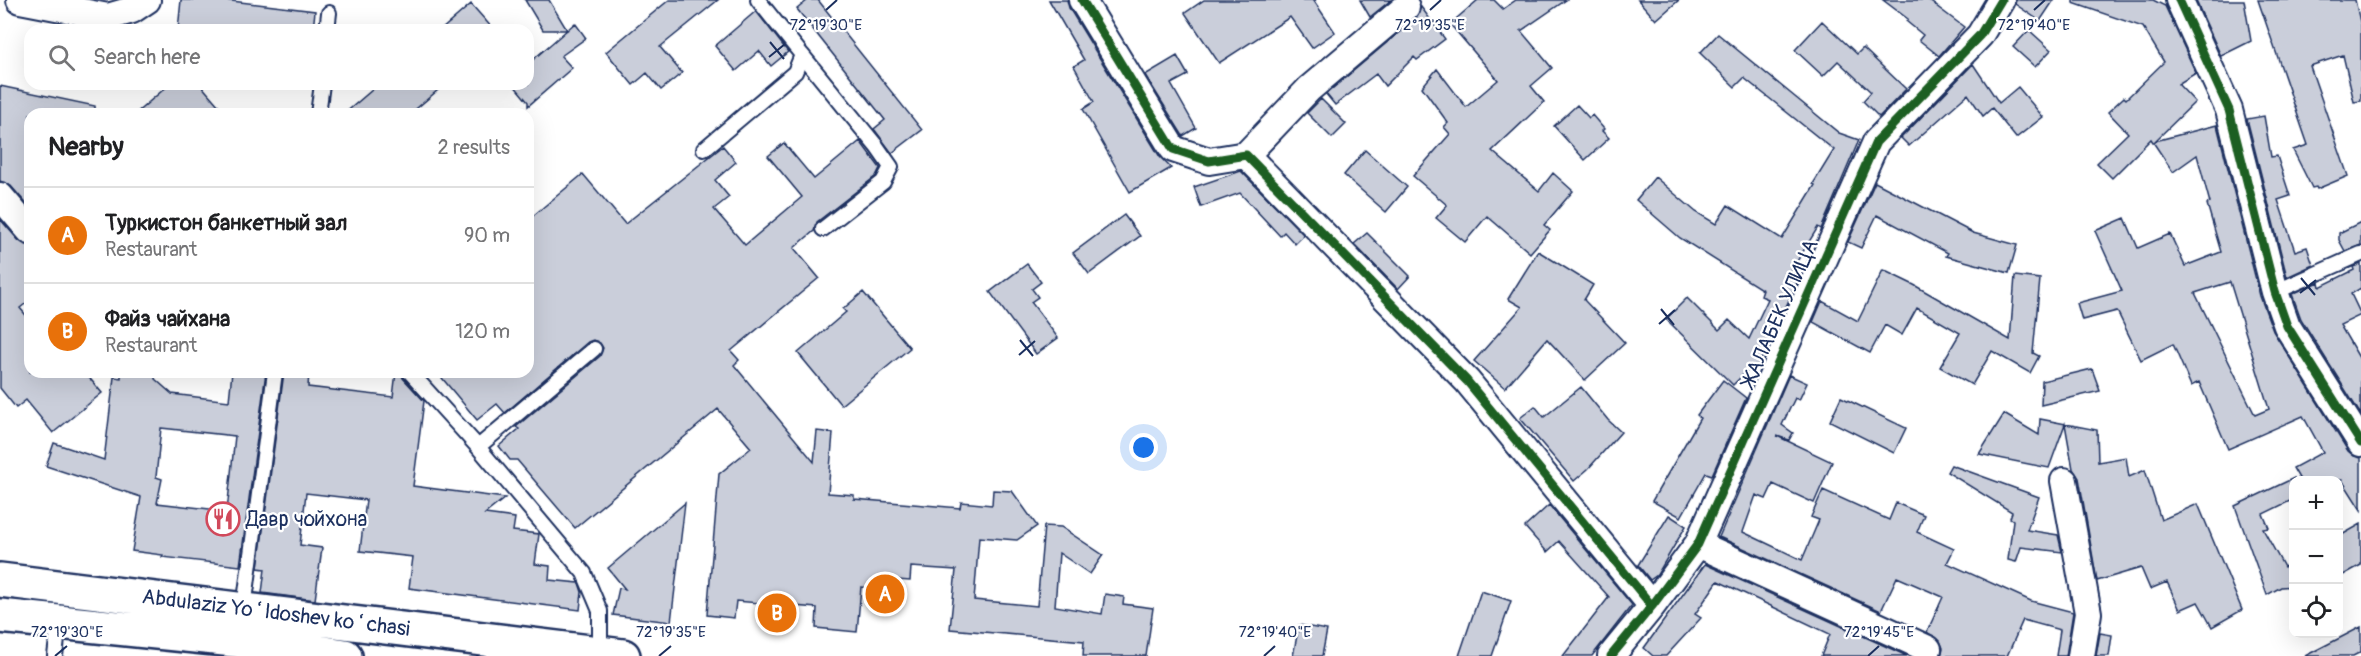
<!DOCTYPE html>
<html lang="en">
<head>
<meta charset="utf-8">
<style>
	body { margin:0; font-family:Pangolin,sans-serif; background:#f6f6f6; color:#202124 }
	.controls { position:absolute; right:18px; bottom:18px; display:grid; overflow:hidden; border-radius:12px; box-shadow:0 6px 24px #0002 }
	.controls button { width:54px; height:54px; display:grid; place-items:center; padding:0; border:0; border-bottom:2px solid #e0e0e0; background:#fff; color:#202124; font:30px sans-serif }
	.you { position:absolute; left:1144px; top:448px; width:21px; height:21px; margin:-15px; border:4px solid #fff; border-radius:50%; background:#1a73e8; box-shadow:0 0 0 9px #1a73e833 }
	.badge { display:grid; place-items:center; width:39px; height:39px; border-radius:50%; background:#0b8043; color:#fff; font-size:20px; font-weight:700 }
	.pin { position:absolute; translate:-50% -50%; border:3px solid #fff; box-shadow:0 2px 6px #0006 }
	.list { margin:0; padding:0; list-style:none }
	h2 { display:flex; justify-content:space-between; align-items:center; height:78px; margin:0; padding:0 24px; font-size:26px }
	h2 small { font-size:20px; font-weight:400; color:#757577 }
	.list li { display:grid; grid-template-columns:39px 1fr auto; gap:18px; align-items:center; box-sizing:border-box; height:96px; padding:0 24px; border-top:2px solid #e0e0e0 }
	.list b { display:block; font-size:22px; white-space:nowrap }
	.list p { margin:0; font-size:20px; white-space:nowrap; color:#757577 }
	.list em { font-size:20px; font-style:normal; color:#757577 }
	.icon { flex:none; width:33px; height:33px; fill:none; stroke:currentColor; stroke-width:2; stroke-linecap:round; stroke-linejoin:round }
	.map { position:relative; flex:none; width:2361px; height:656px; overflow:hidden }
	.search { position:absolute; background:#fff; box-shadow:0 6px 24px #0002; left:24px; top:24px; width:510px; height:66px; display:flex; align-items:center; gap:15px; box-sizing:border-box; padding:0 21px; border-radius:18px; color:#757577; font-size:22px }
	.panel { position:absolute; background:#fff; box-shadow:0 6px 24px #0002; left:24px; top:108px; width:510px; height:270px; border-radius:18px }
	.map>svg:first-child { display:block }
	.building { fill:#caceda; stroke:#1b2f5e; stroke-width:1.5; fill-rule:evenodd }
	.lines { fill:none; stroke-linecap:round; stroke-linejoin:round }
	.service-casing { stroke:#1b2f5e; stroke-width:18 }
	.minor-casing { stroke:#1b2f5e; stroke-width:30 }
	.secondary-casing { stroke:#1b2f5e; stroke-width:38 }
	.service { stroke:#fff; stroke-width:14 }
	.minor { stroke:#fff; stroke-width:26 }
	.secondary { stroke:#fff; stroke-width:33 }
	.cycleway-casing { stroke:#fff; stroke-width:13 }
	.cycleway { stroke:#1b5e20; stroke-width:9 }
	.ticks { fill:none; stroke:#1b2f5e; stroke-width:2 }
	.labels { text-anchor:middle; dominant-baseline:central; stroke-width:4.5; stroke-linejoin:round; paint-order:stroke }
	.street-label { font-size:21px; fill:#1b2f5e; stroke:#fff }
	.poi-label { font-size:21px; fill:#1b2f5e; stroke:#fff; text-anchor:start }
	.ticks-label { font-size:15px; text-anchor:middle; fill:#1b2f5e; stroke:#fff; stroke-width:4.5; stroke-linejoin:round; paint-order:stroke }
</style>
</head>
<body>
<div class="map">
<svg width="2361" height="656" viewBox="0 0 2361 656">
	<rect width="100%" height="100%" fill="#fff"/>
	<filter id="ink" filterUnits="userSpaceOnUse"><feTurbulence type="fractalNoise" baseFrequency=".0167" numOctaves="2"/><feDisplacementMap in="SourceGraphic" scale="12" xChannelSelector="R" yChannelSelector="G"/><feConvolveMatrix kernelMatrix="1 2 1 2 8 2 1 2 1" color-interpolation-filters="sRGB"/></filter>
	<g filter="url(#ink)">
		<path class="building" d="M181 0H223L315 11 313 30H178Z
			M525 0H549L567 30H543Z
			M669 0H718L660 47 682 73 661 90 647 73 633 85 606 52Z
			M808 0H818L922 130 892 153 874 129 885 120 797 9Z
			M1049 0H1067L1069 8 1160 157 1171 168 1130 192 1083 109 1094 102 1074 66 1084 60Z
			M1204 0H1316L1314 1 1335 32 1312 48 1290 17 1219 63 1185 13Z
			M1360 0H1391L1370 17Z
			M1478 0H1494L1503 9 1516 0H1566L1521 31 1552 68 1531 86 1544 102 1492 151 1539 191 1553 173 1573 191 1544 225 1550 230 1530 253 1487 216 1465 242 1436 218 1447 205 1413 176 1450 134 1444 127 1448 123 1422 87 1437 69 1466 107 1498 80 1450 24Z
			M1638 0H1679L1656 20Z
			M1883 0H1928L1964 27 1939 56 1919 40 1923 35 1906 21 1908 19Z
			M2016 0H2054L2040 21 2015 4Z
			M2073 0H2153L2165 6 2196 73 2178 84 2195 102 2155 141 2217 125 2260 296 2273 331 2348 451 2354 456 2361 458V510L2342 480H2300L2293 468 2323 452 2303 416 2228 449 2199 382 2191 386 2173 344 2141 360 2117 311 2082 320 2077 303 2122 291 2095 231 2125 218 2138 248 2170 234 2185 266 2221 252 2207 204 2210 203 2197 155 2173 172 2151 139 2112 178 2097 163 2128 133 2108 112 2124 97 2126 99 2164 62 2143 27 2073 3ZM2230 282 2269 409 2255 415 2195 293Z
			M2198 0H2244L2251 41 2221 56 2196 1Z
			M2258 0H2355L2361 26V101L2354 102 2343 55 2310 66 2348 176 2317 189 2316 187 2312 188 2293 150 2308 145Z
			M471 4 494 30H441Z
			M1421 7 1445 39 1417 60 1414 57 1385 86 1376 74 1335 105 1326 94 1416 18Z
			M756 11 788 52 771 66 759 51 736 71 715 46Z
			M1822 21 1857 54 1863 48 1906 89 1879 117 1863 101 1871 92 1838 61 1823 76 1795 50Z
			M575 23 586 38 561 56 572 68 528 106V102L513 84H528V64Z
			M2029 30 2051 50 2035 67 2013 47Z
			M1718 34 1839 133 1859 140 1821 229 1818 227 1788 276 1798 281 1758 366 1751 367 1733 385 1666 319 1687 298 1719 330 1729 320 1749 339 1768 299 1761 296 1763 290 1680 238 1636 200 1655 177 1696 212 1716 224 1728 205 1782 239 1815 185 1813 184 1834 150 1744 78 1735 87 1700 53Z
			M1177 56 1188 75 1171 84 1196 128 1183 136 1145 75Z
			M1973 64 1999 103 2018 87 2043 117 2016 138 1992 108 1983 116 1968 94 1909 146 1901 138Z
			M170 84H200L226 114H135Z
			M379 84H445L410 114H344Z
			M0 86 95 106V114H30V208L11 186 0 181Z
			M1321 99 1346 124 1332 138 1307 113Z
			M1577 105 1589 118 1592 115 1604 129 1602 131 1609 138 1585 160 1554 126Z
			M2264 116 2271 157 2277 156 2290 196 2278 200 2295 251 2307 247 2313 265 2287 277 2247 119Z
			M860 141 880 168 876 176 817 222 814 231 794 248 819 278 731 351 739 360 734 365 814 462 817 431 833 433 828 493 854 495V499L960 508 961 502 992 505 993 490 1012 491 1037 526 1017 540 979 537 974 600 1037 606 1044 526 1061 527 1103 555 1090 574 1059 553 1055 606 1102 614 1105 594 1124 597 1123 604 1153 608 1146 656H1083L1084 641 950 629 956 570 911 567 910 581 884 579 883 589 861 587 857 632 816 628 817 608 736 601 734 618 707 615 719 474 751 448 718 409 575 528 517 460H510L499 446 519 429 516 427 600 356 603 348 600 343 593 340 588 342 505 413 497 404 477 420 437 372H528V220L583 174 625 224 723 146 736 162 715 180 729 197 714 209 745 245 802 197 768 156 784 143 814 179Z
			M1365 150 1407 187 1386 212 1344 175Z
			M1241 171 1304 235 1295 244 1284 232 1280 236 1240 193 1201 207 1194 187Z
			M1875 182 1973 233 2017 245 2009 273 1946 256 1948 253 1877 215 1861 248 1848 242Z
			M1124 215 1140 236 1089 274 1073 253Z
			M0 219 19 241 30 246V300L20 308 30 320V372L86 374 102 393 53 433 26 400 16 408 0 388Z
			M2361 222V245L2345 251 2339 240V233Z
			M1367 233 1410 276 1398 289 1354 244Z
			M1538 251 1593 285 1584 300 1625 343 1585 380 1547 339 1505 388 1474 361 1522 307 1508 299Z
			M1027 264 1041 282 1032 289 1038 297 1031 302 1058 338 1036 354 990 292Z
			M2361 264V288L2351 294 2361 315 2340 325 2361 361V415L2301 319 2292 294 2319 282 2320 287 2354 270 2353 267Z
			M1883 270 1914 285 2010 340 2015 276 2040 279 2033 353 2039 356 2030 373 1992 351 1972 385 1940 367 1960 333 1917 308 1902 335 1885 325 1870 353 1813 322 1822 301 1858 321Z
			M863 292 910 348 841 405 798 353 846 312 843 309Z
			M2092 369 2100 391 2041 405 2042 381Z
			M121 372H156L155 379 172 394 229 401 232 372H266L240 566 162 557 163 555 132 551 141 497 46 466 54 443 104 460 114 377 121 378ZM161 428 235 436 227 511 157 503 162 479 156 477Z
			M284 372H309L308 387 393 397 396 372H401L403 378 424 401 413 486 505 498 485 514 515 518 513 531 539 534 535 564 550 566 549 580 579 583 582 592 580 610 409 588 413 557 360 551 366 500 306 493 300 545 322 548 315 600 262 593 265 569 258 568Z
			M1789 375 1807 383 1799 400 1795 398 1782 425 1793 433 1789 440 1777 436 1832 462 1814 503 1773 484 1766 499 1756 495 1743 532 1802 560 1819 520 1811 517 1823 490 1889 520 1896 503 1924 515 1917 532 1954 549 1947 563 2031 601 2073 612 2066 656H2056L2060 630 2023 620 2007 656H1941L1943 648 1940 641 1927 632 1943 597 1897 577 1881 611 1719 537Z
			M1723 380 1746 398 1712 475 1706 473 1681 517 1652 501 1700 418 1697 415Z
			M1581 387 1608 420 1621 432 1588 469 1574 481 1520 418 1535 406 1544 417Z
			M1841 397 1906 428 1894 453 1830 421Z
			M2004 414 2039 435 2040 419 2097 430 2098 462 2126 457 2129 477 2145 470 2161 520 2198 504 2242 610 2212 627 2198 602 2180 610 2167 582 2150 589 2141 568 2097 581 2079 478 2073 469 2065 424 2049 468 1979 454Z
			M1951 465 2039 497 2027 530 2058 535 2062 552 2021 547 2016 562 2008 560 2013 520 2010 518 2012 512 1947 472Z
			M2294 478V499L2263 514 2269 528 2263 529 2284 567 2294 562V586L2281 587 2267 595 2235 506Z
			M685 503 671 622 613 615 619 588 625 589 608 568Z
			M1549 505 1632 605 1592 656H1563L1609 597 1559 541 1547 552 1525 527Z
			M1669 515 1686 526 1657 575 1650 580 1638 565Z
			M2361 524V565L2338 578V537Z
			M1705 564 1907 656H1821L1830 634 1718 581 1695 614 1701 618 1666 656H1653L1644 648Z
			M1481 591 1511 601 1492 656H1459Z
			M1299 625 1327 630 1322 656H1293Z
			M2361 627V652L2353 656H2305Z
			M2100 633 2112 635 2109 656H2096Z"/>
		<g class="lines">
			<defs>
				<path id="service" d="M327 30 329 13
					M802 55 877 147 891 167 883 182 823 229
					M318 114 322 84
					M704 149 795 72 802 55 758 0
					M2275 292 2361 254
					M410 372 478 447 584 573 600 611V654
					M478 447 594 349
					M244 608 275 372
					M55 656 59 623"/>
				<path id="minor" d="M20 0 108 17 132 10 147 0
					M1082 0 1173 149 1209 161 1246 155 1467 381 1652 606
					M2179 0 2229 110 2275 292 2287 326 2361 443
					M1246 155 1309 89 1406 7
					M0 196 30 231
					M2064 481 2088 613 2081 656
					M1698 544 1928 649
					M1611 656 1652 606 1698 544 1876 142 1980 35 2001 0"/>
				<path id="secondary" d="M0 580 623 656
					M0 616 244 641 345 656"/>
			</defs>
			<use href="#service" class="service-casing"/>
			<use href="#minor" class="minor-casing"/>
			<use href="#secondary" class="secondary-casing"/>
			<use href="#service" class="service"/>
			<use href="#minor" class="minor"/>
			<use href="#secondary" class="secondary"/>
			<defs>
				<path id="cycleway" d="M1082 0 1173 149 1209 161 1246 155 1467 381 1652 606
					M2179 0 2229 110 2275 292 2287 326 2361 443
					M1611 656 1652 606 1698 544 1876 142 1980 35 2001 0"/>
			</defs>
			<use href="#cycleway" class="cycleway-casing"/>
			<use href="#cycleway" class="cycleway"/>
		</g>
	</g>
	<path class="ticks" d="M826 10 837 0M1430 10 1441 0M2034 10 2045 0M770 42 784 59M769 57 785 44M2301 278 2315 295M2300 293 2316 280M1661 309 1674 325M1659 324 1675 310M1020 340 1033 356M1019 355 1035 341M55 656 67 646M659 656 671 646M1264 656 1275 646M1868 656 1879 646"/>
	<defs>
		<symbol id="restaurant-ring" viewBox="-11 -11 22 22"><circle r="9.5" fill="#fff" stroke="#d1495b" stroke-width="1.5"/><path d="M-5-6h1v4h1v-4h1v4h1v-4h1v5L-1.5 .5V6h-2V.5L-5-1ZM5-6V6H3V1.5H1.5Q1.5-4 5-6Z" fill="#d1495b"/></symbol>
	</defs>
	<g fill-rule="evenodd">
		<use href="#restaurant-ring" x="204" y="500" width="38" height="38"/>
	</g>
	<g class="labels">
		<g class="street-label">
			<text transform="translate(1780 313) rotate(-66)">ЖАЛАБЕК УЛИЦА</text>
			<text transform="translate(276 613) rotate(7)">Abdulaziz Yoʻldoshev koʻchasi</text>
		</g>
		<g class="poi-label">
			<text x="246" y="519">Давр чойхона</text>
		</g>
	</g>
	<g class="ticks-label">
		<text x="826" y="30">72°19'30"E</text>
		<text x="1430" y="30">72°19'35"E</text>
		<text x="2034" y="30">72°19'40"E</text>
		<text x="67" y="637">72°19'30"E</text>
		<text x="671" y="637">72°19'35"E</text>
		<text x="1275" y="637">72°19'40"E</text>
		<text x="1879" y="637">72°19'45"E</text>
	</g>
</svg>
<div class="controls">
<button>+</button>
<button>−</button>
<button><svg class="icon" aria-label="locate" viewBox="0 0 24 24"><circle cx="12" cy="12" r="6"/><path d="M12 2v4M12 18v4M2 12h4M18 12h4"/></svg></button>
</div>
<div class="you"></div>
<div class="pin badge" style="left:885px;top:594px;background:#e8710a">A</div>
<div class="pin badge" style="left:777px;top:613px;background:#e8710a">B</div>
<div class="search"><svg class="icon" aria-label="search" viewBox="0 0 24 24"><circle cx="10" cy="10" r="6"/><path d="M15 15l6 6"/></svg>Search here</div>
<section class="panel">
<h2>Nearby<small>2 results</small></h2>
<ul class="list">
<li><span class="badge" style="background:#e8710a">A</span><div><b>Туркистон банкетный зал</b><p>Restaurant</p></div><em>90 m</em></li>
<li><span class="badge" style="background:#e8710a">B</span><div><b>Файз чайхана</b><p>Restaurant</p></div><em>120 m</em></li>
</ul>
</section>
</div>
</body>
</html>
